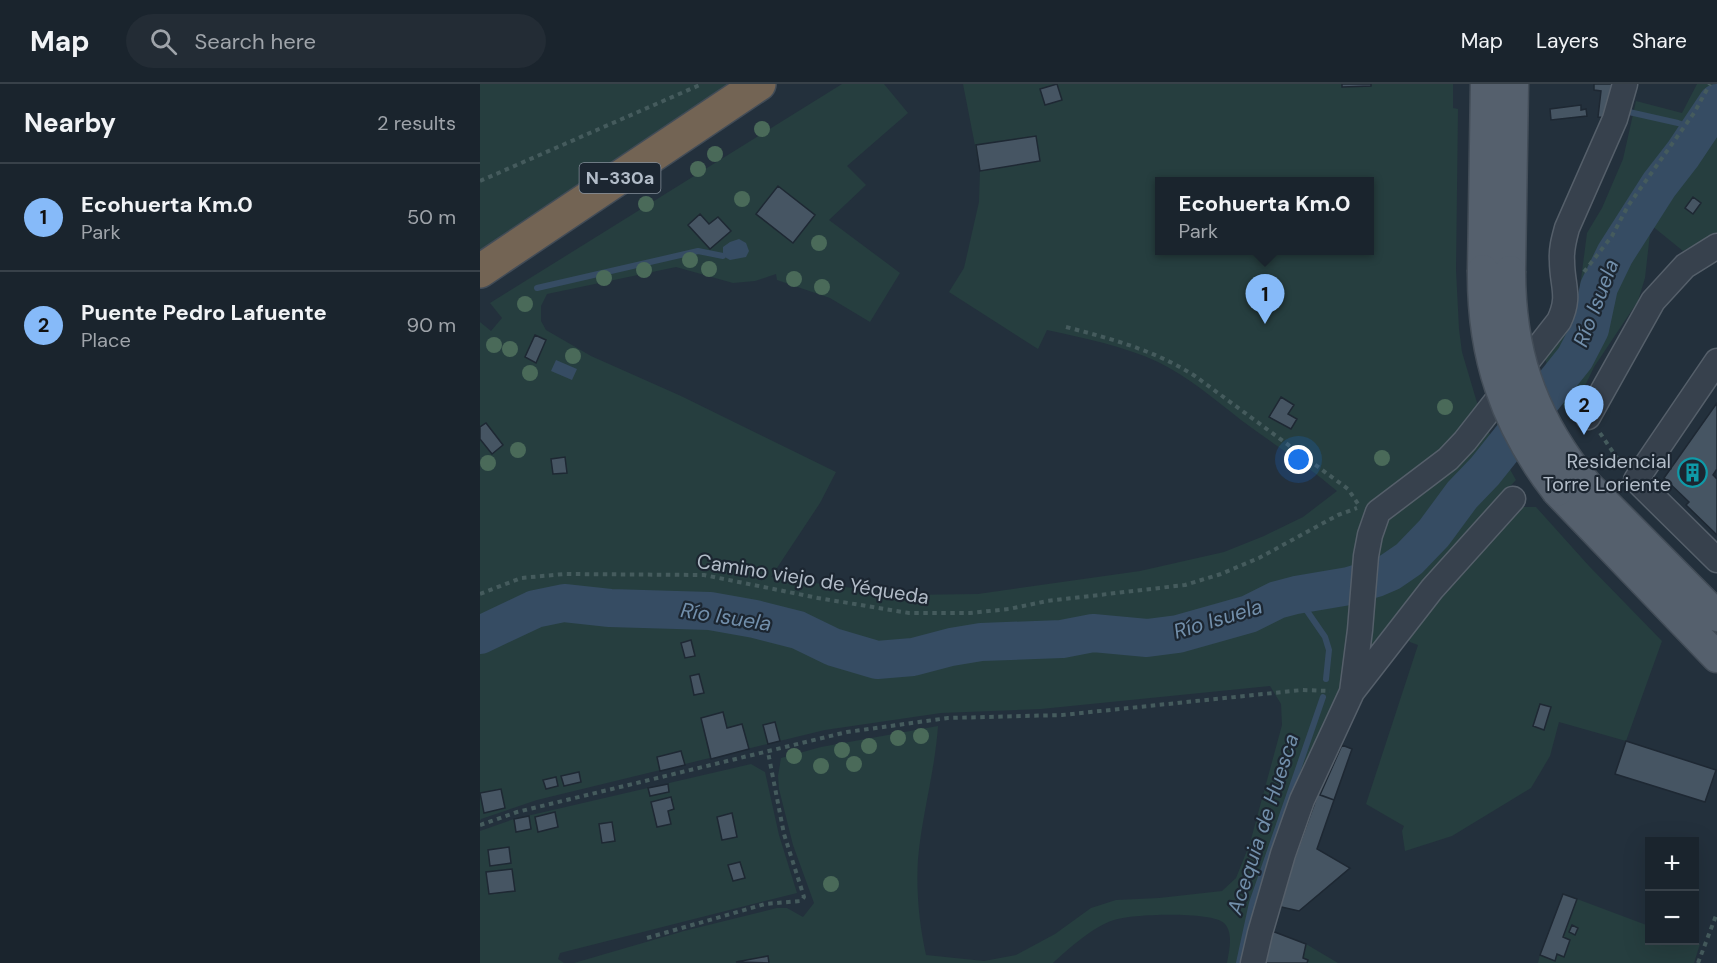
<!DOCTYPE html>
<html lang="en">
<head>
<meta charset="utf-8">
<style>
	body { margin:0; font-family:"DM Sans",sans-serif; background:#232c35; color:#f1f3f6 }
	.controls { position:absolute; right:18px; bottom:18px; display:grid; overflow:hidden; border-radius:0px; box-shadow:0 6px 24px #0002 }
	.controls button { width:54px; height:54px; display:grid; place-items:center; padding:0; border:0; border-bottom:2px solid #384149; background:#1a242d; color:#f1f3f6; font:30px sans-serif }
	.you { position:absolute; left:819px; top:376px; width:21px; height:21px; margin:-15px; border:4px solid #fff; border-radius:50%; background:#1a73e8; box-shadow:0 0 0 9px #1a73e833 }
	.badge { display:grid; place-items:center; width:39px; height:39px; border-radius:50%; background:#86baf9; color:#111; font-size:20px; font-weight:700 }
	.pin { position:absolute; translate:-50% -50px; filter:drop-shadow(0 2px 3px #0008) }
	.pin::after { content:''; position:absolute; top:32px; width:21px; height:18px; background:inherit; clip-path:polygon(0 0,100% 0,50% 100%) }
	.popup { position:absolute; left:675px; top:93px; width:219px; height:78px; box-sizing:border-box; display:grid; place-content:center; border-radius:0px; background:#1a242d; filter:drop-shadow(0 2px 4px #0005); font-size:20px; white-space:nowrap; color:#9fa4aa }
	.popup b { font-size:22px; color:#f1f3f6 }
	.popup::after { content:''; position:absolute; left:50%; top:100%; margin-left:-12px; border:12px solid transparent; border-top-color:#1a242d }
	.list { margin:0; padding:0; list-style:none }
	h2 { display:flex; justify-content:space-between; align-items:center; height:78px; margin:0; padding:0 24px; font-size:26px }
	h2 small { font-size:20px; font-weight:400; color:#9fa4aa }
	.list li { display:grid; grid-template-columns:39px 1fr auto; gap:18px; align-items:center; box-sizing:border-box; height:108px; padding:0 24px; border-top:2px solid #384149 }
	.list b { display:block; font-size:22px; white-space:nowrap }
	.list p { margin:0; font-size:20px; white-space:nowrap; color:#9fa4aa }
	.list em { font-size:20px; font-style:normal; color:#9fa4aa }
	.icon { flex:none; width:33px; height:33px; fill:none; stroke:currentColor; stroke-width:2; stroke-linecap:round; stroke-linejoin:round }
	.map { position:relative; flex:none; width:1237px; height:879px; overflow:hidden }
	header { display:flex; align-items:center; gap:36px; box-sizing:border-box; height:84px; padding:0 30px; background:#1a242d; border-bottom:2px solid #384149 }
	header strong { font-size:28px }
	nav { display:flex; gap:33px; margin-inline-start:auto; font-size:21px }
	.search { width:420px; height:54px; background:#232c35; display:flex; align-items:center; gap:15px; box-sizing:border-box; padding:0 21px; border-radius:33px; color:#9fa4aa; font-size:22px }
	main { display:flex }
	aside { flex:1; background:#1a242d }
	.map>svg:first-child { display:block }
	.green { fill:#263e3f; fill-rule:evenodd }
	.water { fill:#364c63 }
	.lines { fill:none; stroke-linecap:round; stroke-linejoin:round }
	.stream { stroke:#364c63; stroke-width:6 }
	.river { stroke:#364c63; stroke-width:38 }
	.building { fill:#465563; stroke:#1e2833; stroke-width:1.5 }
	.minor-casing { stroke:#555f6a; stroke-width:27 }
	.major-casing { stroke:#434d58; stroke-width:33 }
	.highway-casing { stroke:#424c57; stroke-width:36 }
	.path { stroke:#455b5d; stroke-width:4; stroke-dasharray:4.5 4.5; stroke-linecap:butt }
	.minor { stroke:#37414d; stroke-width:24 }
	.major { stroke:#55606d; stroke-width:30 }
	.highway { stroke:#736454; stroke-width:33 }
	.major-bridge-casing { stroke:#434d58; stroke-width:33; stroke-linecap:butt }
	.major-bridge { stroke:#55606d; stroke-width:30 }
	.tree { fill:#4a6a59 }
	.labels { text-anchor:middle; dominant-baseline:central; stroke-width:4.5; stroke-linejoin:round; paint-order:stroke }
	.shield { fill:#1c2631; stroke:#858f9b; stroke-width:1.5 }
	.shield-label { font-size:18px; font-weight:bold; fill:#b2bcc8 }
	.poi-label { font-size:20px; fill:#b2bcc8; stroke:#1c2631; text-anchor:end }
	.street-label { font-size:20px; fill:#b2bcc8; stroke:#1c2631 }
	.water-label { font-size:21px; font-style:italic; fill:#728fab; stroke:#1c2631 }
</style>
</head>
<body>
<header>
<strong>Map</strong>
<div class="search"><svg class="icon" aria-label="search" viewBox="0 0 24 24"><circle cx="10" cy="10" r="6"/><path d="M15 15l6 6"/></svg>Search here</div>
<nav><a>Map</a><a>Layers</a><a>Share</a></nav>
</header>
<main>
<aside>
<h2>Nearby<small>2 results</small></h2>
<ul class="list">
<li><span class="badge">1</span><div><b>Ecohuerta Km.0</b><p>Park</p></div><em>50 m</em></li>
<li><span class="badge">2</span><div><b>Puente Pedro Lafuente</b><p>Place</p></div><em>90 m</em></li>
</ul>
</aside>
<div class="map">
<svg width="1237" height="879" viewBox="0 0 1237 879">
	<rect width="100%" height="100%" fill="#23303c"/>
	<path class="green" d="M0 0H251L0 167Z
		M362 0H404L428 29 367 82 386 101 349 136 420 189 390 238 350 214 297 196 296 190 275 197 253 199 196 183 67 210 61 222V237L66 246 111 272 201 312 356 388 340 419 291 493 424 511 498 510 660 487 744 468 784 452 823 433 857 407C827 381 793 360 761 336 734 315 709 293 678 278 644 262 604 254 567 246L558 265 469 208 484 184 499 118 500 87 483 0H973V24L978 25 976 186 979 245 982 268 998 322 1007 345 1036 396 1018 415 888 576 766 879H747C749 867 754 849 744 839 732 827 650 830 634 836 614 842 588 865 573 879H94L204 847 297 824H307L323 833 334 819 313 761 299 705 298 692 301 674 341 663 458 642C455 687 442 730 438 775 436 807 439 839 446 871L504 877 536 871 575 850 611 824 636 816 679 814 742 807 756 794 770 759 802 641 801 620 790 602 561 625 461 629 345 646 57 716 1 735 0 737V238L11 247 22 234 10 219ZM680 98H890V166H680Z
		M1217 0H1237V149L1203 167 1171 141 1165 194 1158 217 1114 283 1093 327 1087 330 1077 309 1064 272 1091 241 1097 226 1107 149 1122 124 1143 75 1156 17 1202 29Z
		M1041 423H1056L1109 482 1182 557 1146 657 1079 638 1070 672 1051 704 972 752 925 767 922 747 924 742 886 720 938 561 930 558 927 554 983 479Z
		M271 680 285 688 299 751 317 809 80 869 78 875 84 879H0V747L34 735Z
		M1097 815 1169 842 1170 856 1211 857 1220 860 1214 879H1058L1060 871 1074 877 1077 870 1084 873 1083 853Z
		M826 860 858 879H827L828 876 823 874Z"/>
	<path class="water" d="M259 155 266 159 269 167 266 173 250 176 243 172V163L250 158Z
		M76 276 97 285 92 296 71 287Z"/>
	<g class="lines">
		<path class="stream" d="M1149 28 1198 39 1220 46
			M57 204 218 167 243 172
			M816 511 845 553 849 566 846 595
			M759 879 772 819 843 613"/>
		<path class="river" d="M0 551 55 525 84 519 130 524 230 527 275 535 318 546 353 563 397 576 433 573 471 563 501 558 582 555 613 549 667 554 698 550 769 530 797 516 816 511 869 502 896 494 910 488 929 475 954 449 982 411 1005 387 1095 274 1110 245 1119 203 1135 170 1179 101 1203 70 1237 19"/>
	</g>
	<path class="building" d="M577 0 582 16 565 21 560 5Z
		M862 0H891V2L862 3Z
		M1114 0H1134L1130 34 1118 33 1121 7 1114 6Z
		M1101 21V26L1106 25 1107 32 1071 36 1070 25Z
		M556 52 560 77 500 87 496 61Z
		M298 102 335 131 313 159 276 130Z
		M1213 113 1221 119 1213 130 1205 124Z
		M220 130 229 140 238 133 251 147 230 165 208 141Z
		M55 251 66 256 56 279 45 273Z
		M801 313 814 321 808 330 817 335 811 345 789 333Z
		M1237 319V385L1233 391 1237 395V451L1206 421 1209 418 1184 394Z
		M6 339 23 361 12 370 0 355V343Z
		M85 373 87 389 73 390 71 375Z
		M211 556 215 572 205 574 201 559Z
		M219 590 224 609 214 611 210 592Z
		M1060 620 1071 623 1064 646 1053 642Z
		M243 628 247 644 262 640 269 665 231 675 221 634Z
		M295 638 300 657 288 660 283 641Z
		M1146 657 1236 686 1225 718 1135 690Z
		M862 661 872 665 854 716 840 711Z
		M201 667 205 681 180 687 177 673Z
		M99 688 101 698 84 702 81 692Z
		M76 693 78 702 66 705 63 696Z
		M188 700 189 708 170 712 168 704Z
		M21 705 25 724 4 729 0 709Z
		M838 710 854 716 837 765 870 784 819 827 797 822Z
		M191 713 194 725 188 727 191 740 177 743 171 718Z
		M75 728 78 743 58 748 55 733Z
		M252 729 257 753 242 756 237 733Z
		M49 732 51 745 36 748 34 735Z
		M132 738 135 757 122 759 119 740Z
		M29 763 31 779 10 782 8 766Z
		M260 778 265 794 253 797 248 781Z
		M32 785 35 807 9 810 6 788Z
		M1083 810 1097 815 1083 853 1090 856 1084 873 1077 870 1075 877 1060 871Z
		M1092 841 1098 844 1095 851 1089 848Z
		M792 847 826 860 823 874 828 876 827 879H785Z
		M288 872 289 879 256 878Z"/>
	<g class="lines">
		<defs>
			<path id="minor" d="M1237 277 1156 396 1237 476
				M1108 333 1173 217 1205 182 1237 162
				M872 608 880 546 886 472 890 451 898 428 968 375 985 357 1079 237C1091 212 1082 202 1082 177 1081 165 1084 155 1087 144L1135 35 1145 0
				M773 879 780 849 803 770 822 716 872 608 952 505 1033 415"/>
			<path id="major" d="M1003 186 1006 0
				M1030 187 1033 0
				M1098 390 1107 401 1237 532
				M1077 407 1237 573"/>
			<path id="highway" d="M0 187 279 0"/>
		</defs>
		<use href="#minor" class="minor-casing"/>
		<use href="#major" class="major-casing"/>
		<use href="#highway" class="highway-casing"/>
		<path class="path" d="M0 97 222 0
			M1104 188 1132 152 1148 122 1214 29 1230 0
			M586 243C632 255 674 266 715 292L868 405 878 420
			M1120 349 1141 380
			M0 510 41 494 84 490 224 491 338 514 429 529H490L529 525 567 517 705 501 741 490 779 474 858 431 877 424
			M0 741 37 728 367 648 468 634 582 631 822 606 850 607
			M167 854 285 820 321 817 324 813 304 750 288 668
			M1218 879 1237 829"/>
		<use href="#minor" class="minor"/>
		<use href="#major" class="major"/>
		<use href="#highway" class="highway"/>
		<defs>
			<path id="major-bridge" d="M1003 186C1002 271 1025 340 1077 407
				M1030 187C1030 265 1050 328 1098 390"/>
		</defs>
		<use href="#major-bridge" class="major-bridge-casing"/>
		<use href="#major-bridge" class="major-bridge"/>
	</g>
	<g class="tree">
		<circle cx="282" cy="45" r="8"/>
		<circle cx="235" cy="70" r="8"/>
		<circle cx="218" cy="85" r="8"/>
		<circle cx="262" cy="115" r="8"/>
		<circle cx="166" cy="120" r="8"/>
		<circle cx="339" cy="159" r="8"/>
		<circle cx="210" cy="176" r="8"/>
		<circle cx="229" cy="185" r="8"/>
		<circle cx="164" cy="186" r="8"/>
		<circle cx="124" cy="194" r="8"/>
		<circle cx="314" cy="195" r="8"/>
		<circle cx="342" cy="203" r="8"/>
		<circle cx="45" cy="220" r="8"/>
		<circle cx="14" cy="261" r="8"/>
		<circle cx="30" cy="265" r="8"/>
		<circle cx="93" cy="272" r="8"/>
		<circle cx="50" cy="289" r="8"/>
		<circle cx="965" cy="323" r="8"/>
		<circle cx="38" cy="366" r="8"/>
		<circle cx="902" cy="374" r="8"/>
		<circle cx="8" cy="379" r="8"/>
		<circle cx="441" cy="652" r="8"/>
		<circle cx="418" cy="654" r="8"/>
		<circle cx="389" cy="662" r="8"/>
		<circle cx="362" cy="666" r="8"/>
		<circle cx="314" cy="672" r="8"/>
		<circle cx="374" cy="680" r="8"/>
		<circle cx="341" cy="682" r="8"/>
		<circle cx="351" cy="800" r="8"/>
	</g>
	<defs>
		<symbol id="building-ring" viewBox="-11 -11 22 22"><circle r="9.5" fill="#1c2631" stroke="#0f9aa8" stroke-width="1.5"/><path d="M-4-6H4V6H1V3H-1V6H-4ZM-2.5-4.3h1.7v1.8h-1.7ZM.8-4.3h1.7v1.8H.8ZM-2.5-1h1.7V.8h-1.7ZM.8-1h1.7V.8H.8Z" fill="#0f9aa8"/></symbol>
	</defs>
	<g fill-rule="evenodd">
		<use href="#building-ring" x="1196" y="372" width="33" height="33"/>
	</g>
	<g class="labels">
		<rect class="shield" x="99.5" y="79" width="81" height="30" rx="4.5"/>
		<g class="shield-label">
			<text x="140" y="94">N-330a</text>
		</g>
		<g class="poi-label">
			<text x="1191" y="377">Residencial<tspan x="1191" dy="23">Torre Loriente</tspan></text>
		</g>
		<g class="street-label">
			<text transform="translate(333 495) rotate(9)">Camino viejo de Yéqueda</text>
		</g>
		<g class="water-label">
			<text transform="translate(1116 219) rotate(-69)">Río Isuela</text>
			<text transform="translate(246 533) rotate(9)">Río Isuela</text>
			<text transform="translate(738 535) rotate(-17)">Río Isuela</text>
			<text transform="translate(783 740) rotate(-72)">Acequia de Huesca</text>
		</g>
	</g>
</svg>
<div class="controls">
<button>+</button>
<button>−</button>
</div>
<div class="you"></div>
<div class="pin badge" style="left:785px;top:240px">1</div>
<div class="popup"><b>Ecohuerta Km.0</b>Park</div>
<div class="pin badge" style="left:1104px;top:351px">2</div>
</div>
</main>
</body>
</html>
